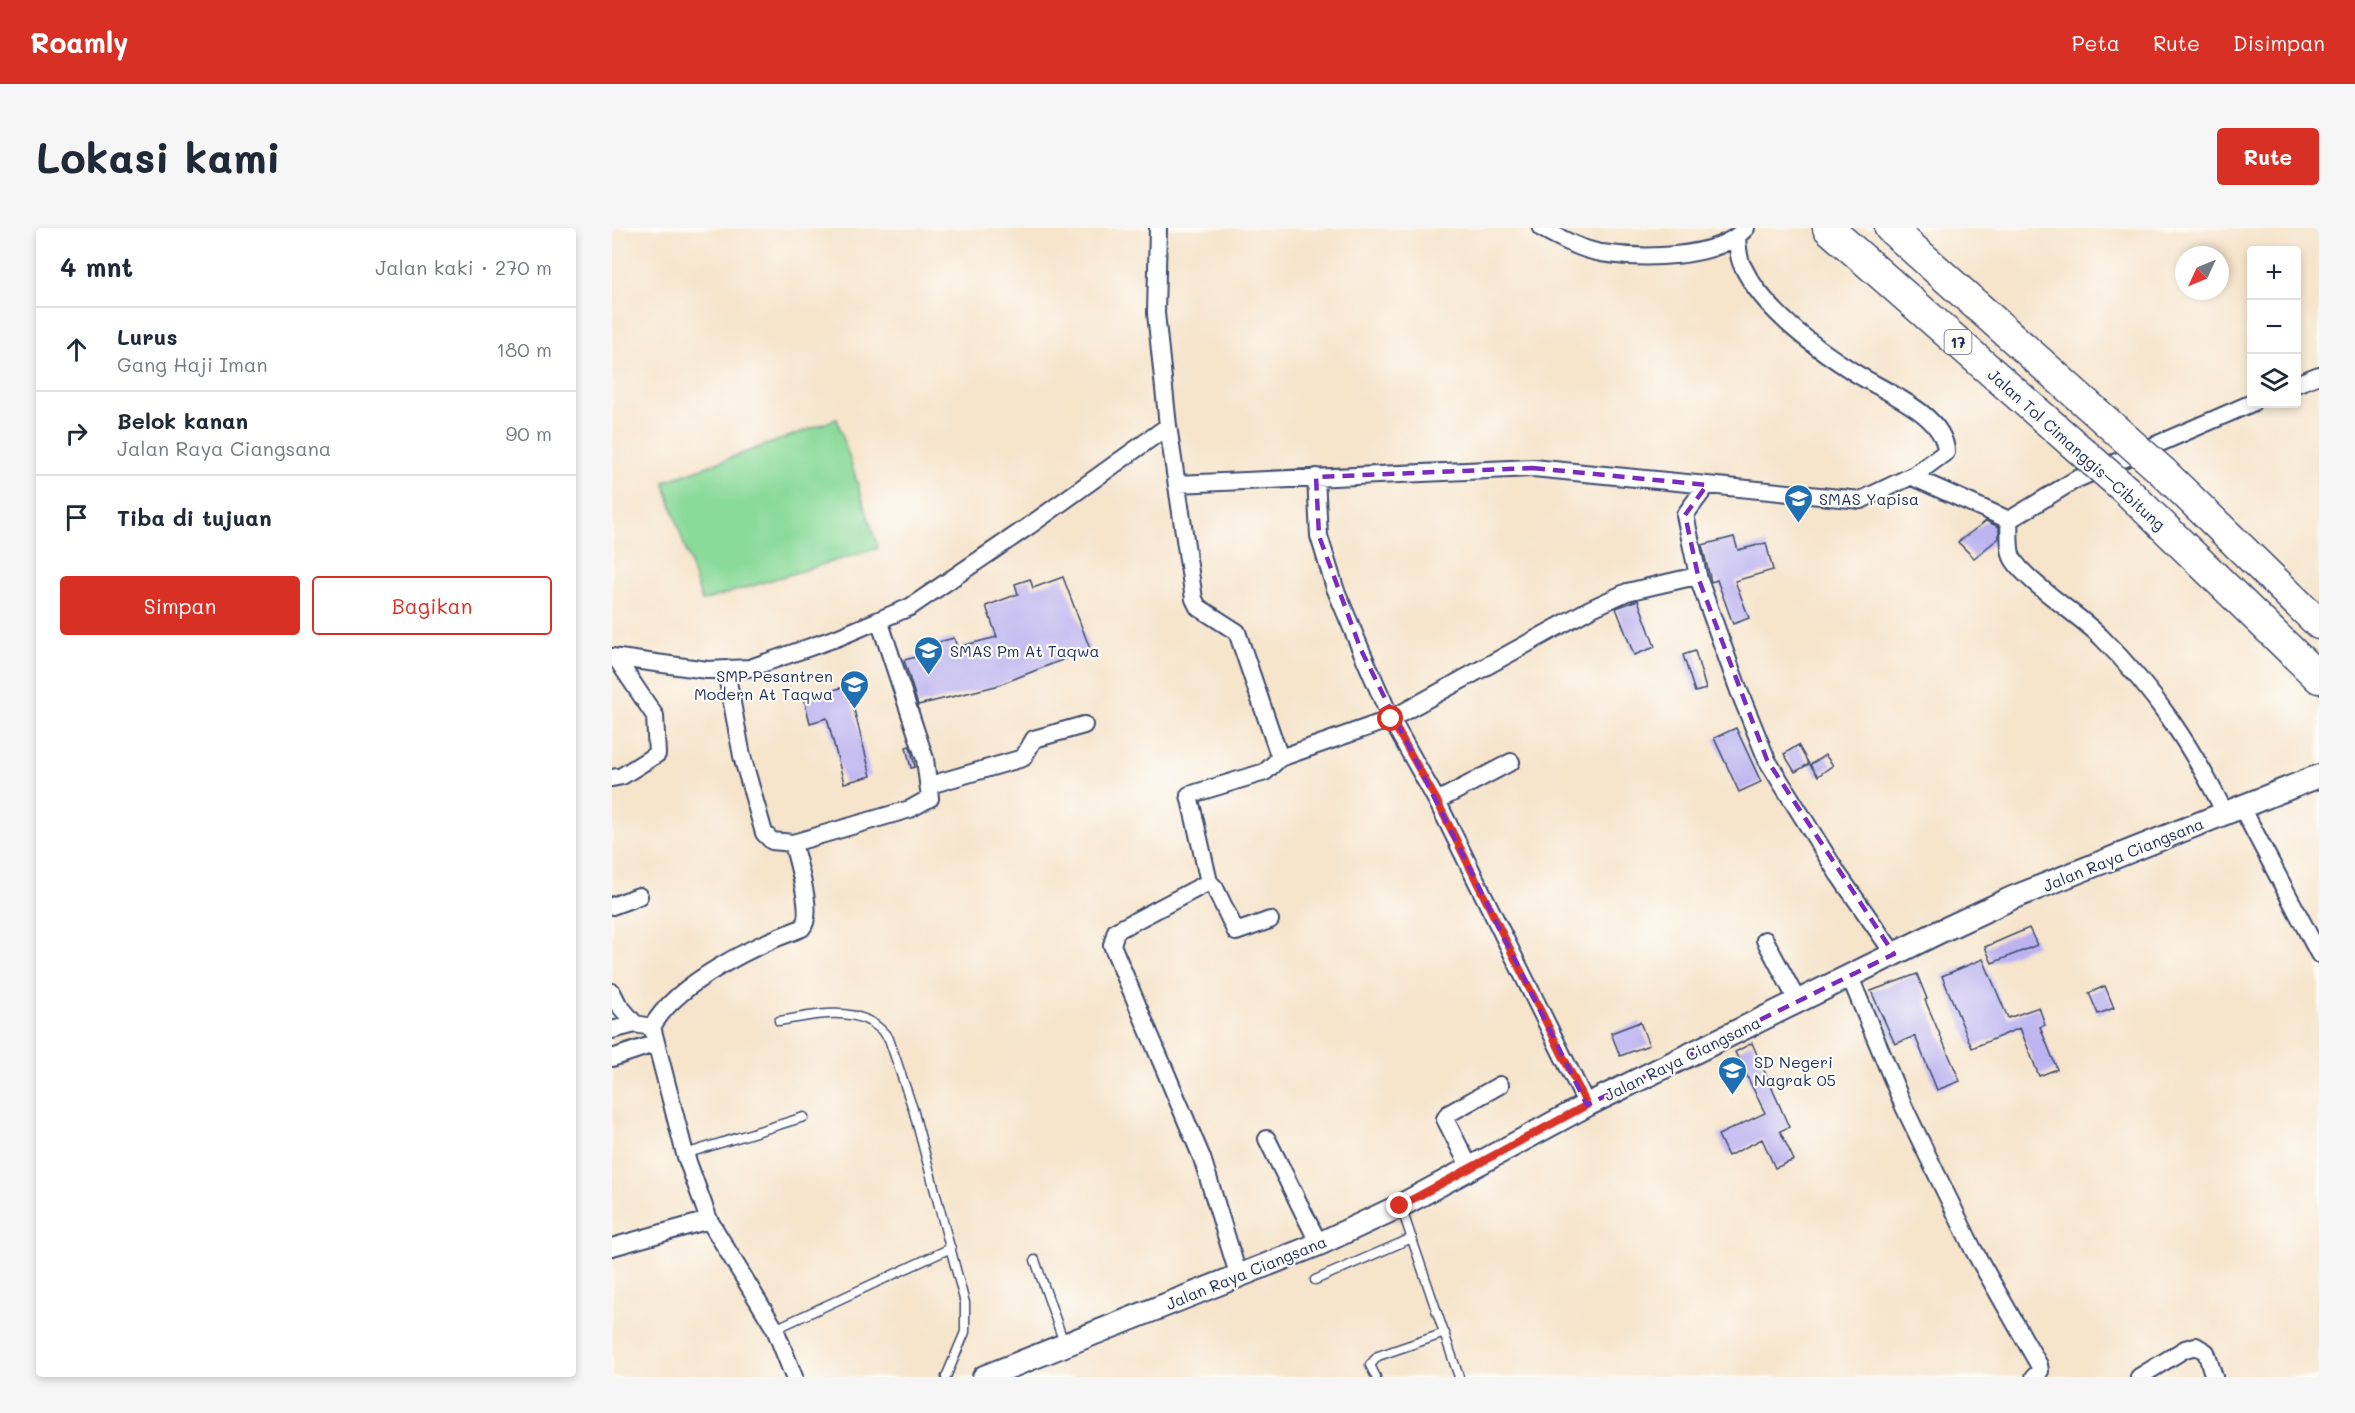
<!DOCTYPE html>
<html lang="id">
<head>
<meta charset="utf-8">
<style>
	body { margin:0; font-family:Mali,sans-serif; background:#f6f6f7; color:#1f2937 }
	.controls { position:absolute; right:18px; top:18px; display:grid; overflow:hidden; border-radius:6px; box-shadow:0 3px 9px #0003 }
	.controls button { width:54px; height:54px; display:grid; place-items:center; padding:0; border:0; border-bottom:2px solid #e0e1e3; background:#fff; color:#1f2937; font:30px sans-serif }
	.compass { position:absolute; left:1563px; top:18px; width:54px; height:54px; border-radius:50%; background:#fff; box-shadow:0 3px 9px #0003; rotate:226deg }
	.stop { position:absolute; width:18px; height:18px; margin:-14px; border:4px solid #d93025; border-radius:50%; background:#fff }
	.stop.end { background:#d93025; border-color:#fff; box-shadow:0 2px 6px #0008 }
	.list { margin:0; padding:0; list-style:none }
	h2 { display:flex; justify-content:space-between; align-items:center; height:78px; margin:0; padding:0 24px; font-size:26px }
	h2 small { font-size:20px; font-weight:400; color:#747a83 }
	.list li { display:grid; grid-template-columns:39px 1fr auto; gap:18px; align-items:center; box-sizing:border-box; height:84px; padding:0 24px; border-top:2px solid #e0e1e3 }
	.list b { display:block; font-size:22px; white-space:nowrap }
	.list p { margin:0; font-size:20px; white-space:nowrap; color:#747a83 }
	.list em { font-size:20px; font-style:normal; color:#747a83 }
	.actions { display:flex; gap:12px; padding:18px 24px }
	.actions a { flex:1; padding:14px 0; border:2px solid #d93025; border-radius:6px; text-align:center; font-size:21px; color:#d93025 }
	.actions .main { background:#d93025; color:#fff }
	.icon { flex:none; width:33px; height:33px; fill:none; stroke:currentColor; stroke-width:2; stroke-linecap:round; stroke-linejoin:round }
	.map { position:relative; flex:none; width:1707px; height:1149px; overflow:hidden; border-radius:6px }
	header { display:flex; align-items:center; gap:36px; box-sizing:border-box; height:84px; padding:0 30px; background:#d93025; color:#fff }
	header strong { font-size:28px }
	nav { display:flex; gap:33px; margin-inline-start:auto; font-size:21px }
	.intro { display:flex; align-items:center; justify-content:space-between; box-sizing:border-box; height:144px; padding:0 36px }
	h1 { margin:0; font-size:42px }
	.button { padding:15px 27px; border-radius:6px; background:#d93025; color:#fff; font-size:21px; font-weight:700 }
	main { display:flex; gap:36px; padding:0 36px }
	aside { flex:1; background:#fff; border-radius:6px; box-shadow:0 3px 9px #0003 }
	.map>svg:first-child { display:block }
	.green { fill:#8ada9a; stroke:#52847c; stroke-width:1.5 }
	.building { fill:#bcb3f0 }
	.lines { fill:none; stroke-linecap:round; stroke-linejoin:round }
	.service-casing { stroke:#3c4a6e; stroke-width:11 }
	.minor-casing { stroke:#3c4a6e; stroke-width:20 }
	.secondary-casing { stroke:#3c4a6e; stroke-width:26 }
	.motorway-casing { stroke:#3c4a6e; stroke-width:33 }
	.service { stroke:#fff; stroke-width:8 }
	.minor { stroke:#fff; stroke-width:16 }
	.secondary { stroke:#fff; stroke-width:22 }
	.motorway { stroke:#fff; stroke-width:30 }
	.motorway-bridge-casing { stroke:#3c4a6e; stroke-width:33; stroke-linecap:butt }
	.motorway-bridge { stroke:#fff; stroke-width:30 }
	.route { stroke:#d93025; stroke-width:8 }
	.marked { fill:none; stroke:#7b2cbf; stroke-width:4.5; stroke-dasharray:12 8; stroke-linejoin:round }
	.labels { text-anchor:middle; dominant-baseline:central; stroke-width:4.5; stroke-linejoin:round; paint-order:stroke }
	.shield { fill:#fdfcf7; stroke:#5f6c8c; stroke-width:1.5 }
	.shield-label { font-size:15px; font-weight:bold; fill:#1b2f5e }
	.street-label { font-size:16px; fill:#1b2f5e; stroke:#fdfcf7 }
	.poi-label { font-size:16px; fill:#1b2f5e; stroke:#fdfcf7; text-anchor:start }
</style>
</head>
<body>
<header>
<strong>Roamly</strong>
<nav><a>Peta</a><a>Rute</a><a>Disimpan</a></nav>
</header>
<div class="intro"><h1>Lokasi kami</h1><a class="button">Rute</a></div>
<main>
<aside>
<h2>4 mnt<small>Jalan kaki · 270 m</small></h2>
<ul class="list">
<li><svg class="icon" aria-label="ahead" viewBox="0 0 24 24"><path d="M12 20V5M6 11l6-6 6 6"/></svg><div><b>Lurus</b><p>Gang Haji Iman</p></div><em>180 m</em></li>
<li><svg class="icon" aria-label="right" viewBox="0 0 24 24"><path d="M7 20v-9h11M14 6l5 5-5 5"/></svg><div><b>Belok kanan</b><p>Jalan Raya Ciangsana</p></div><em>90 m</em></li>
<li><svg class="icon" aria-label="arrive" viewBox="0 0 24 24"><path d="M6 21V4h12l-3 4 3 4H6"/></svg><div><b>Tiba di tujuan</b></div></li>
</ul>
<div class="actions"><a class="main">Simpan</a><a>Bagikan</a></div>
</aside>
<div class="map">
<svg width="1707" height="1149" viewBox="0 0 1707 1149">
	<rect width="100%" height="100%" fill="#fdfcf7"/>
	<filter id="ink" filterUnits="userSpaceOnUse"><feTurbulence type="fractalNoise" baseFrequency=".0167" numOctaves="2"/><feDisplacementMap in="SourceGraphic" scale="12" xChannelSelector="R" yChannelSelector="G"/><feConvolveMatrix kernelMatrix="1 2 1 2 8 2 1 2 1" color-interpolation-filters="sRGB"/></filter>
	<filter id="wash" filterUnits="userSpaceOnUse"><feTurbulence type="fractalNoise" baseFrequency=".008" numOctaves="4" result="noise"/><feDisplacementMap in="SourceGraphic" scale="24" xChannelSelector="R" yChannelSelector="G"/><feGaussianBlur stdDeviation="1.35" result="paint"/><feColorMatrix in="noise" values="0 0 0 0 0 0 0 0 0 0 0 0 0 0 0 0 0 1.4 0 .05"/><feComposite in="paint" operator="in"/></filter>
	<g filter="url(#wash)">
		<rect width="100%" height="100%" fill="#f6e4cb"/>
		<path class="green" d="M225 191 266 320 90 373 52 254Z"/>
		<g id="blocks">
			<path class="building" d="M1374 293 1387 299V310L1362 330 1346 314Z
				M1122 309 1126 322 1154 315 1161 342 1123 353 1137 390 1121 396 1105 352 1099 354 1090 317Z
				M451 349 478 421 384 458 306 477 292 432 321 425 319 416 342 410 345 419 385 409 374 378 406 366 403 356 418 351 421 360Z
				M1026 372 1043 419 1022 427 1004 380Z
				M1083 423 1094 461 1083 464 1071 427Z
				M236 458 259 548 232 555 215 490 198 495 192 470Z
				M1124 500 1149 554 1127 564 1102 510Z
				M1186 517 1197 536 1183 544 1172 526Z
				M298 518 303 539 299 540 294 519Z
				M1213 527 1221 537 1206 548 1198 537Z
				M1417 700 1425 717 1380 735 1373 719Z
				M1371 731 1396 790 1427 779 1433 797 1428 799 1445 841 1427 848 1408 800 1360 820 1330 748Z
				M1305 746 1315 771 1313 772 1348 853 1325 862 1303 808 1283 816 1259 763Z
				M1493 758 1502 780 1486 786 1477 765Z
				M1028 794 1037 817 1008 828 999 805Z
				M1140 815 1177 899 1168 903 1182 932 1163 940 1150 911 1116 928 1106 907 1153 885 1123 824Z"/>
		</g>
	</g>
	<g filter="url(#ink)">
		<use href="#blocks" fill-opacity="0" stroke="#3c4a6e" stroke-width="1.5"/>
		<g class="lines">
			<defs>
				<path id="service" d="M167 793C205 787 251 774 277 811L301 881 353 1075V1104L334 1149
					M73 926 192 889
					M789 979 847 1149
					M423 1032 452 1115
					M703 1052 800 1010
					M163 1101 339 1020
					M764 1149 758 1137 766 1128 833 1105"/>
				<path id="minor" d="M929 0C948 10 967 21 989 25 1029 31 1105 32 1134 0
					M1684 156 1707 147
					M556 198 582 371 586 379 625 404 668 530
					M1304 246 1305 251 1397 292
					M704 249 707 308 723 360 749 422 779 491 825 573 975 877
					M565 256 921 240 1249 272 1304 246 1334 224C1333 184 1265 161 1237 141 1198 116 1150 80 1130 37 1126 29 1126 19 1125 10
					M1397 292C1398 303 1396 320 1400 329 1410 351 1470 389 1489 409 1543 463 1579 517 1613 585
					M1397 292 1463 252 1640 175
					M1087 352 1073 287 1095 257
					M0 429 95 442 138 440 227 409 267 392
					M114 443 130 528 152 605 160 613 181 615 298 581 318 570 313 531 267 392 298 379 417 298 556 198 544 85 546 0
					M0 550 10 548 45 526 43 488 4 430
					M318 557 411 530 422 511 472 497
					M825 573 899 534
					M1629 578 1707 726
					M181 615C185 634 203 686 190 700 143 717 65 754 40 799L73 926 97 992 163 1101 182 1149
					M597 654 504 703 500 717 590 930 627 1049
					M0 678 27 668
					M658 692 624 704 603 660 597 654 577 567 653 544 668 530 779 491 978 381 1015 364 1080 349 1087 352 1127 463 1155 532 1226 646 1282 726
					M1153 712 1186 774
					M1238 749 1292 879 1361 1021 1427 1137 1428 1143 1422 1149
					M0 764 6 776 23 796 40 799
					M0 802 23 796
					M0 830 42 816
					M655 911 707 1016
					M858 940 833 891 836 886 888 857
					M0 1019 97 992
					M1527 1149 1573 1121 1584 1118 1594 1124 1602 1149"/>
				<path id="secondary" d="M372 1149 707 1016 788 978 975 877 1327 704 1400 670 1707 548"/>
				<path id="motorway" d="M1216 0 1475 228
					M1278 0 1514 211
					M1551 244 1707 396
					M1515 263 1707 450"/>
			</defs>
			<use href="#service" class="service-casing"/>
			<use href="#minor" class="minor-casing"/>
			<use href="#secondary" class="secondary-casing"/>
			<use href="#motorway" class="motorway-casing"/>
			<use href="#service" class="service"/>
			<use href="#minor" class="minor"/>
			<use href="#secondary" class="secondary"/>
			<use href="#motorway" class="motorway"/>
			<defs>
				<path id="motorway-bridge" d="M1514 211 1551 244
					M1475 228 1515 263"/>
			</defs>
			<use href="#motorway-bridge" class="motorway-bridge-casing"/>
			<use href="#motorway-bridge" class="motorway-bridge"/>
		</g>
	</g>
	<g class="lines" filter="url(#ink)">
		<path class="route" d="M779 491 825 573 975 877 788 978"/>
	</g>
	<path class="marked" d="M921 240 1095 257 1073 287 1087 352 1155 532 1282 726 975 877 749 422 707 308 704 249Z"/>
	<defs>
		<symbol id="school-pin" viewBox="-11 -11 22 30"><path d="M0 17L-7.5 6A9.5 9.5 0 1 1 7.5 6Z" fill="#1f6fb2" stroke="#fdfcf7"/><path d="M0-5L7-2L0 1L-7-2ZM-4 1L0 2.5L4 1V4Q0 6-4 4Z" fill="#fff"/></symbol>
	</defs>
	<g fill-rule="evenodd">
		<use href="#school-pin" x="1170" y="254" width="33" height="45"/>
		<use href="#school-pin" x="300" y="406" width="33" height="45"/>
		<use href="#school-pin" x="226" y="440" width="33" height="45"/>
		<use href="#school-pin" x="1104" y="826" width="33" height="45"/>
	</g>
	<g class="labels">
		<rect class="shield" x="1332.5" y="102" width="27" height="24" rx="4.5"/>
		<g class="shield-label">
			<text x="1346" y="114">17</text>
		</g>
		<g class="street-label">
			<text transform="translate(1465 221) rotate(42)">Jalan Tol Cimanggis–Cibitung</text>
			<text transform="translate(1511 626) rotate(-22)">Jalan Raya Ciangsana</text>
			<text transform="translate(1070 830) rotate(-26)">Jalan Raya Ciangsana</text>
			<text transform="translate(634 1044) rotate(-22)">Jalan Raya Ciangsana</text>
		</g>
		<g class="poi-label">
			<text x="1207" y="270">SMAS Yapisa</text>
			<text x="338" y="422">SMAS Pm At Taqwa</text>
			<text x="221" y="447" text-anchor="end">SMP Pesantren<tspan x="221" dy="18">Modern At Taqwa</tspan></text>
			<text x="1142" y="833">SD Negeri<tspan x="1142" dy="18">Nagrak 05</tspan></text>
		</g>
	</g>
</svg>
<div class="controls">
<button>+</button>
<button>−</button>
<button><svg class="icon" aria-label="layers" viewBox="0 0 24 24"><path d="M12 4l9 5-9 5-9-5zM3 14l9 5 9-5"/></svg></button>
</div>
<svg class="compass" viewBox="-18 -18 36 36"><path d="M0-13l5 13h-10z" fill="#e53935"/><path d="M0 13l5-13h-10z" fill="#747a83"/></svg>
<div class="stop" style="left:779px;top:491px"></div>
<div class="stop end" style="left:788px;top:978px"></div>
</div>
</main>
</body>
</html>
